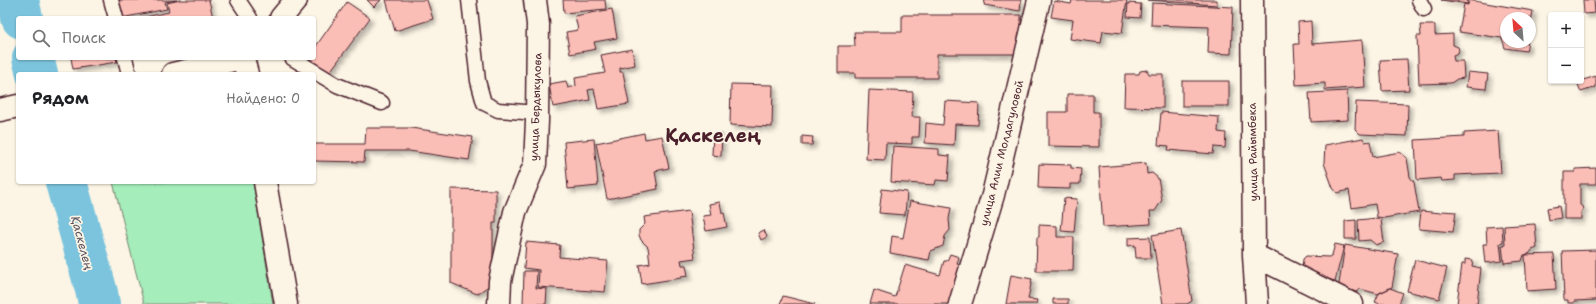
<!DOCTYPE html>
<html lang="ru">
<head>
<meta charset="utf-8">
<style>
	body { margin:0; font-family:"Shantell Sans",sans-serif; background:#f2f2f2; color:#202124 }
	.controls { position:absolute; right:12px; top:12px; display:grid; overflow:hidden; border-radius:4px; box-shadow:0 1px 3px #0004 }
	.controls button { width:36px; height:36px; display:grid; place-items:center; padding:0; border:0; border-bottom:1px solid #e0e0e0; background:#fff; color:#202124; font:20px sans-serif }
	.compass { position:absolute; left:1500px; top:12px; width:36px; height:36px; border-radius:50%; background:#fff; box-shadow:0 1px 3px #0004; rotate:334deg }
	.list { margin:0; padding:0; list-style:none }
	h2 { display:flex; justify-content:space-between; align-items:center; height:52px; margin:0; padding:0 16px; font-size:17px }
	h2 small { font-size:13px; font-weight:400; color:#757577 }
	.icon { flex:none; width:22px; height:22px; fill:none; stroke:currentColor; stroke-width:2; stroke-linecap:round; stroke-linejoin:round }
	.map { position:relative; flex:none; width:1596px; height:304px; overflow:hidden }
	.search { position:absolute; background:#fff; box-shadow:0 1px 3px #0004; left:16px; top:16px; width:300px; height:44px; display:flex; align-items:center; gap:10px; box-sizing:border-box; padding:0 14px; border-radius:4px; color:#757577; font-size:15px }
	.panel { position:absolute; background:#fff; box-shadow:0 1px 3px #0004; left:16px; top:72px; width:300px; height:112px; border-radius:4px }
	.map>svg:first-child { display:block }
	.green { fill:#a5edba; stroke:#788672 }
	.lines { fill:none; stroke-linecap:round; stroke-linejoin:round }
	.river { stroke:#7cc4dd; stroke-width:42 }
	.building { fill:#fabeb6; stroke:#4a1f2b; filter:url(#shadow) }
	.lane-casing { stroke:#4a1f2b; stroke-width:17 }
	.street-casing { stroke:#4a1f2b; stroke-width:25 }
	.secondary-casing { stroke:#4a1f2b; stroke-width:25 }
	.lane { stroke:#fcf5e5; stroke-width:14 }
	.street { stroke:#fcf5e5; stroke-width:22 }
	.secondary { stroke:#fcf5e5; stroke-width:22 }
	.labels { text-anchor:middle; dominant-baseline:central; stroke-width:3.5; stroke-linejoin:round; paint-order:stroke }
	.street-label { font-size:11px; fill:#4a1f2b; stroke:#fcf5e5 }
	.water-label { font-size:12px; font-style:italic; fill:#595160; stroke:#fcf5e5 }
	.town-label { font-size:19px; font-weight:bold; fill:#4a1f2b; stroke:#fcf5e5 }
</style>
</head>
<body>
<div class="map">
<svg width="1596" height="304" viewBox="0 0 1596 304">
	<defs>
		<filter id="shadow"><feDropShadow dx="3.5" dy="3.5" stdDeviation="2" flood-color="#0004"/></filter>
	</defs>
	<rect width="100%" height="100%" fill="#fcf5e5"/>
	<filter id="ink" filterUnits="userSpaceOnUse"><feTurbulence type="fractalNoise" baseFrequency=".025" numOctaves="2"/><feDisplacementMap in="SourceGraphic" scale="8" xChannelSelector="R" yChannelSelector="G"/><feConvolveMatrix kernelMatrix="1 2 1 2 8 2 1 2 1" color-interpolation-filters="sRGB"/></filter>
	<g filter="url(#ink)">
		<path class="green" d="M113 182H253L273 304H144Z"/>
		<g class="lines">
			<path class="river" d="M18 0 22 18
				M33 58 37 74
				M66 182 97 293 99 304"/>
		</g>
		<path class="building" d="M117 0H177L165 2 167 9 121 18Z
			M180 0H209L213 18H140L169 12 167 3Z
			M367 0H381L374 7Z
			M386 0H427L433 19 395 31Z
			M563 0H605L606 9 564 13Z
			M985 0H1021L1020 11 984 5Z
			M1072 0H1127L1122 33 1103 31 1101 43 1070 39 1073 20 1051 17 1054 1 1071 4Z
			M1147 0H1217V5Z
			M1441 0H1468V4Z
			M1468 0 1533 11 1530 29V18H1506V42H1528L1526 51 1505 48 1502 38 1459 32 1464 4 1468 5Z
			M1583 0H1594L1595 13 1584 14Z
			M347 2 370 18 329 73 308 58H314V49Z
			M1128 3 1141 4 1140 18 1127 17Z
			M1152 3 1233 7 1231 54 1208 53 1209 27 1151 25Z
			M612 9 617 38 594 42 596 49 570 54 566 32 578 30 575 16Z
			M902 15H1021V54H937V78H855V73H838V46H855L854 32H902Z
			M1311 21 1312 44 1362 40 1365 87 1325 90V83L1296 85 1294 44H1299L1298 22Z
			M1420 25H1435V35L1453 34V45L1458 47 1459 50 1458 53 1453 55 1454 61H1463L1464 78 1457 79 1451 83 1419 84 1417 36H1421Z
			M632 49 635 65 620 68V72H623L629 104 598 109 594 89 588 90 590 100 553 107 549 84 566 81 568 88 576 86 575 78 605 73 601 55Z
			M71 58H116L117 62 73 69Z
			M1407 59 1409 90 1382 91 1380 60Z
			M1147 70 1149 74H1163V108L1124 107 1125 74H1139L1140 71Z
			M1468 72 1488 74 1486 89 1466 87Z
			M1596 76V87L1581 92 1577 82Z
			M1182 81H1229V106H1182Z
			M731 84 773 85 772 127 730 125Z
			M869 90 913 92 912 117H920L919 137H912V144L886 143 885 160 866 159Z
			M1347 91 1348 120 1311 122 1309 93Z
			M1067 94H1093V112H1099V147L1048 146V112H1067Z
			M945 101 979 103 978 125 955 124 954 145 925 143 926 123 943 125Z
			M1356 102 1408 104 1407 136 1360 134 1355 129Z
			M1161 112 1219 117 1218 132 1226 133 1225 148 1214 147 1213 154 1168 150 1169 146 1158 145Z
			M366 128H411L473 137 469 160 409 151H365L364 162 314 161V144H365Z
			M1498 131 1501 173 1455 175V180L1442 181 1441 178 1417 180 1415 140 1464 137V133Z
			M644 133 645 139 662 136 669 168 655 171 658 189 607 199 596 143Z
			M713 134H722L721 156 712 155Z
			M802 136 813 137 812 145H802Z
			M1363 138 1365 142 1370 141 1373 157 1400 152 1407 158 1410 177 1414 182 1419 212 1384 218 1377 217 1375 204 1352 208 1349 190 1337 193 1333 188 1324 163 1325 145Z
			M594 139 598 186 568 189 564 142Z
			M893 146 939 149V155L950 156 948 181 936 180 935 185 891 182Z
			M1146 163 1147 174 1152 173 1158 178 1162 200 1155 211H1150L1151 224 1103 227 1099 167Z
			M1039 164 1071 165V168L1081 169 1080 184H1070V189L1038 188Z
			M1596 168V184H1580V205L1584 208 1581 212V219H1564V172H1575V169Z
			M451 189 496 190V223H493V283L477 294 451 283Z
			M882 189 907 192 905 215 879 213Z
			M1064 198 1077 199 1074 232 1061 231Z
			M910 201 951 208 949 219 950 230 945 236 943 246 931 251 929 260 890 253 892 236 903 238Z
			M720 202 722 213H724L727 227 706 231 703 216 711 215 709 204Z
			M1559 206 1561 218 1549 220 1547 208Z
			M689 211 695 258 681 260 682 265H686L688 276 681 277V278L642 284 639 265 650 263 648 247 641 240 639 235V230L645 224 644 217Z
			M1421 211 1441 213 1442 211 1456 212 1453 232 1419 229Z
			M1377 218 1381 220 1384 242 1376 245 1370 240 1359 241 1358 220Z
			M1356 220V239H1345V221Z
			M1535 224 1537 248 1532 250 1529 254 1524 255 1522 261 1504 263 1502 245H1505L1504 226Z
			M1039 225 1057 226V237H1074L1073 271H1036L1037 237H1039Z
			M1502 226 1503 242 1500 243 1502 261 1485 263 1483 244H1487L1486 227Z
			M764 230 767 237 761 240 758 233Z
			M1181 230 1192 301 1187 304H1163L1152 235Z
			M1150 237 1151 258H1136L1135 245 1128 246V238Z
			M526 242 560 245 559 257 608 261 605 292 538 287 539 270 524 268Z
			M1335 244 1344 246 1335 281 1306 273 1302 269 1303 259 1306 256 1329 257 1332 255Z
			M1345 245 1398 254 1392 287 1378 294 1360 289 1356 292 1342 287 1339 284Z
			M1596 250V300L1574 301V303H1568V300H1564L1562 251Z
			M950 254 959 257 957 264 961 266 950 304H870L874 290 895 297 905 265 940 275 944 261H947Z
			M1554 254 1556 289 1527 291 1525 255Z
			M1465 259 1473 260 1472 266 1481 268 1477 304H1457L1462 264H1465Z
			M1415 260 1447 268 1439 299 1407 291Z
			M524 271H537L536 288 547 289 546 304H523Z
			M1011 275 1032 279 1028 299 1037 300 1036 304H1006Z
			M1390 288 1403 293 1399 304H1380L1375 302 1379 293Z
			M783 296 815 304H780Z
			M1053 299H1068V304H1053Z"/>
		<g class="lines">
			<defs>
				<path id="lane" d="M111 0 116 18
					M238 0 250 18
					M469 0 478 81 484 103 498 110 537 113
					M1419 0 1424 9
					M125 58 129 74
					M292 58 337 85 382 103"/>
				<path id="street" d="M243 58 247 74
					M265 182 286 304
					M499 304 500 281 515 212 535 164 537 121 538 24 535 0
					M960 304 993 195 1039 0"/>
				<path id="secondary" d="M1252 0 1254 255 1257 304
					M281 18 296 0
					M173 74 242 58
					M0 110 18 106
					M1254 255 1352 304"/>
			</defs>
			<use href="#lane" class="lane-casing"/>
			<use href="#street" class="street-casing"/>
			<use href="#secondary" class="secondary-casing"/>
			<use href="#lane" class="lane"/>
			<use href="#street" class="street"/>
			<use href="#secondary" class="secondary"/>
		</g>
	</g>
	<g class="labels">
		<g class="street-label">
			<text transform="translate(536 107) rotate(-88)">улица Бердыкулова</text>
			<text transform="translate(1253 152) rotate(-91)">улица Райымбека</text>
			<text transform="translate(1002 153) rotate(-76)">улица Алии Молдагуловой</text>
		</g>
		<g class="water-label">
			<text transform="translate(82 243) rotate(75)">Қаскелең</text>
		</g>
		<g class="town-label">
			<text x="713" y="135">Қаскелең</text>
		</g>
	</g>
</svg>
<div class="controls">
<button>+</button>
<button>−</button>
</div>
<svg class="compass" viewBox="-18 -18 36 36"><path d="M0-13l5 13h-10z" fill="#e53935"/><path d="M0 13l5-13h-10z" fill="#757577"/></svg>
<div class="search"><svg class="icon" aria-label="search" viewBox="0 0 24 24"><circle cx="10" cy="10" r="6"/><path d="M15 15l6 6"/></svg>Поиск</div>
<section class="panel">
<h2>Рядом<small>Найдено: 0</small></h2>
<ul class="list">
</ul>
</section>
</div>
</body>
</html>
